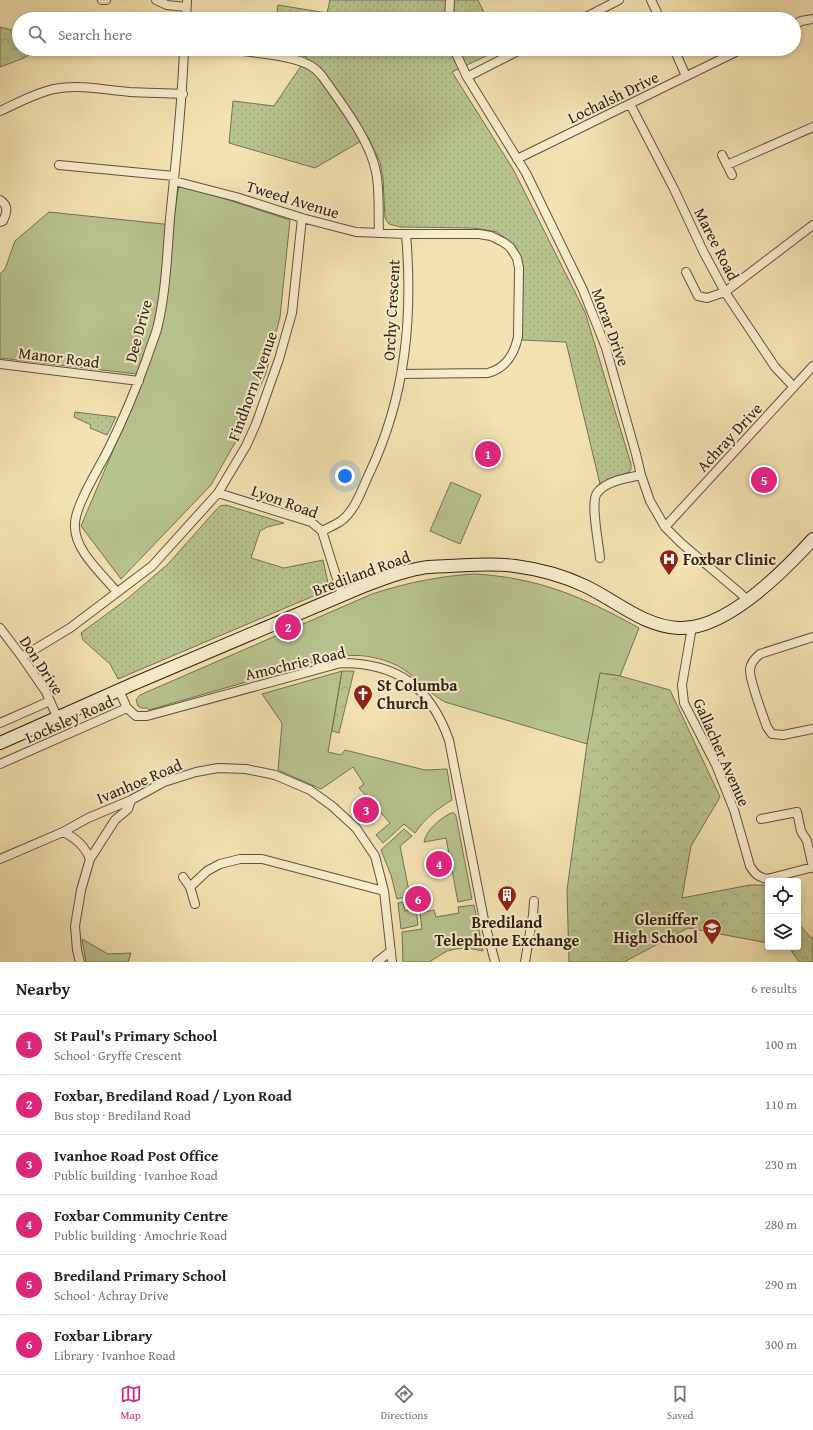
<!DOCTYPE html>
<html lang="en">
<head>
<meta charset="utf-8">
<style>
	body { margin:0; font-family:"Gentium Book Plus",serif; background:#f2f2f2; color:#222 }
	.controls { position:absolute; right:12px; bottom:12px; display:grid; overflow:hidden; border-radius:4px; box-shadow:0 2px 6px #0003 }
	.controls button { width:36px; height:36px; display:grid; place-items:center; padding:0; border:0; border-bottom:1px solid #e0e0e0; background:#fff; color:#222; font:20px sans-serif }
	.you { position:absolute; left:345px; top:476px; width:14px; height:14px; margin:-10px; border:3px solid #fff; border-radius:50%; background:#1a73e8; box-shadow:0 0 0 6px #1a73e833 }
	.badge { display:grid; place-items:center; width:26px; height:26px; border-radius:50%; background:#db2777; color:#fff; font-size:13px; font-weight:700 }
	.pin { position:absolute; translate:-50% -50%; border:2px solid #fff; box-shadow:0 1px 4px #0006 }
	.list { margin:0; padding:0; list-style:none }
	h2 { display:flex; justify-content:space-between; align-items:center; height:52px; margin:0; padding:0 16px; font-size:17px }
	h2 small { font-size:13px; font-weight:400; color:#767676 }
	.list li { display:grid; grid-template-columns:26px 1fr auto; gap:12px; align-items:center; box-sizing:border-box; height:60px; padding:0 16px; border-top:1px solid #e0e0e0 }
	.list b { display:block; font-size:15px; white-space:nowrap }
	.list p { margin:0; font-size:13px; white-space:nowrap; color:#767676 }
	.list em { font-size:13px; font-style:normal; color:#767676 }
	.icon { flex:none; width:22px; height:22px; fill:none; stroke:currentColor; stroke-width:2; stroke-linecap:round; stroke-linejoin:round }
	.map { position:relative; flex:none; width:813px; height:962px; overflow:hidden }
	.search { position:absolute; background:#fff; box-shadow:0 2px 6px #0003; left:12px; right:12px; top:12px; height:44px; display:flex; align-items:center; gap:10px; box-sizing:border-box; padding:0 14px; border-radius:22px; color:#767676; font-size:15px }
	.sheet { height:412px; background:#fff }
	nav { display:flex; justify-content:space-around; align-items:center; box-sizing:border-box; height:56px; border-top:1px solid #e0e0e0; background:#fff; font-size:11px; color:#767676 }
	nav a { display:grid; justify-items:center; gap:2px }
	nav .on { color:#db2777 }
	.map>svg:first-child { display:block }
	.grass { fill:#b8c48f; stroke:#747252 }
	.forest { fill:url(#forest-crowns); stroke:#747252 }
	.park { fill:url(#park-dots); stroke:#747252 }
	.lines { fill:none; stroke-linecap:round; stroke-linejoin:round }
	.street-casing { stroke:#62523c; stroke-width:10 }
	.secondary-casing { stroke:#312114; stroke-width:14 }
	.street { stroke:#f8edcd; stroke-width:8 }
	.secondary { stroke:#f8edcd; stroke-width:12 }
	.labels { text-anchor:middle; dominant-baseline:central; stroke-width:4; stroke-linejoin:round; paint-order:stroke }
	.street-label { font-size:16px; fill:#312114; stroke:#f8edcd }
	.poi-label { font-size:16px; font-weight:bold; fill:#312114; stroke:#f8edcd; text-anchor:start }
</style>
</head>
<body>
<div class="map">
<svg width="813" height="962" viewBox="0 0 813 962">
	<defs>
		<pattern id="forest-crowns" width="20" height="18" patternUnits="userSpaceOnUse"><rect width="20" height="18" fill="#b8c48f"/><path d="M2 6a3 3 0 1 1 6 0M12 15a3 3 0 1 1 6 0" fill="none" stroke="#9fa87a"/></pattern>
		<pattern id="park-dots" width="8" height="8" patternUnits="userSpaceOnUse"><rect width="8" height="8" fill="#b8c48f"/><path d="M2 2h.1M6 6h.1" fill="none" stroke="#9fa87a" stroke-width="1.8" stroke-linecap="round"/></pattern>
	</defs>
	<rect width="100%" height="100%" fill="#f4e3b2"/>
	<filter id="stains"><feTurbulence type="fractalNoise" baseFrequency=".005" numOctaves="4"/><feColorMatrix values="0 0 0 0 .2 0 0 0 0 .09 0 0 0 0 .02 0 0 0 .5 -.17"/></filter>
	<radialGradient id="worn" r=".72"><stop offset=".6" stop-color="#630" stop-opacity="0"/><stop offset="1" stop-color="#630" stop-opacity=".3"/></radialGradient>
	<path class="grass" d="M179 184 290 220 280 317 266 373 240 434 211 485 121 579 81 526 145 375 0 358V274L5 269 15 241 49 212 173 225Z
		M451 482 481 495 460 544 430 531Z
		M475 574C540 578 583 597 639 628L620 676 600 673 587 744 445 702C424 691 414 671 389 662 376 657 359 654 345 656 322 658 296 668 274 674 232 686 190 698 149 710L147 708H141L138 706 136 700 140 695 372 594C406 583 439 576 475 574Z
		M342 671 328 752 341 755 345 750 425 770 447 769 452 800C437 809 425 818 415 833L404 824 383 843 376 835 390 823 359 788 364 784 353 767 321 789 278 770 282 723 262 694Z
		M451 813H454L456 816 472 899 458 902 446 838 424 842C426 830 441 818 451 813Z
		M404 829 412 836 400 846 410 896 397 899 391 875 381 850Z
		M403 902 405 911 416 909 418 925 401 929 398 903Z
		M474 905 483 951 468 948 455 949 447 951 429 962H403L402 932 422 929 420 913 434 910 436 917 459 913 458 907Z
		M82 939 108 954 131 953 128 962H86Z"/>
	<path class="forest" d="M0 27 19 32V49H179L178 55 62 49 36 51 22 59 0 67Z
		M342 671H354L339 733 332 731Z
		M600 673 620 676 670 690 720 797 691 846 682 898 750 885H767L768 943 688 928 624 962H569L567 890 587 744Z
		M798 923 811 938H813V962H799L789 947H798Z"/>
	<path class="park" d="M330 0H478L487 19H276L278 5 327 13Z
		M273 49H501L452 72 513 169 585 312 631 464V469L629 472 600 484 566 342 522 340 523 266 517 249 513 244 497 232 486 230 473 228 400 227 389 224 385 218 383 178 380 162 368 137 315 168 229 143 233 101 274 106 307 57Z
		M75 412 116 417 107 435 90 428 91 425 74 417Z
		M226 505 284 523 267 527 260 531 251 558 284 568 323 560 328 583 327 589 323 592 118 679 110 664 83 640 81 633 127 599 168 564 216 510 220 506Z"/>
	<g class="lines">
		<defs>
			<path id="street" d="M102 0H106
				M156 0 167 5 186 7
				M651 0 660 19
				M186 19 187 0
				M449 19 450 0
				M582 19 619 0
				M794 25 801 21 813 19
				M226 49C248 52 293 55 311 66 316 69 319 72 322 76 341 103 370 140 376 172 380 191 378 213 379 233
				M454 49 467 77 526 173 583 290 606 348 636 454 641 475 650 501 665 527 681 543 740 593 747 600
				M674 49 686 76
				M467 77 522 49
				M630 104 674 189 703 251 725 292 775 367 794 387
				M0 111C18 103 35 93 54 89 80 84 105 90 130 92 148 93 165 93 183 94
				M722 155 732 175
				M517 159 742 49
				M59 165 174 176
				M727 165 813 127
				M174 181 236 197 302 218 356 232 406 234H479L491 236 503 242 510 247 517 258 519 268 518 337C514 355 506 368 488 373L401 374
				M0 200C9 206 7 212 3 221L0 222
				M686 272 698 296 707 298 725 292 813 225
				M0 364 139 381
				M218 493 311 522 322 531 342 595
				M665 527 813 366
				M322 531C328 528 335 525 341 521 356 510 362 488 370 472 406 395 413 317 406 234
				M600 558C599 544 590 503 597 493 606 481 627 478 641 475
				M117 592C102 574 73 549 75 524 75 506 99 468 108 450 123 420 136 389 147 358 150 348 154 339 157 329 166 293 167 255 170 218 176 162 182 106 184 49
				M692 627 682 685 684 703 716 765 734 810 750 866C755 874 758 877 767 879L813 867
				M0 628 22 657 46 692 58 719
				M813 637 760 654C755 658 751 662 750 669 749 679 763 716 767 727L772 734 783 735 813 729
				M22 657 70 628 152 566 218 493 246 446 256 424 279 359 292 313 302 218
				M119 690 127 708 136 716H147L341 663C398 663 430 687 449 740L484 920 495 962
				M0 723 50 701
				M0 764 127 708
				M761 819 797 812 801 831 807 841 813 868
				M63 832C76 838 85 846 90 859
				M0 859 63 832 88 818 131 800 164 782 196 772 218 768 246 769 275 775 310 790 332 806 356 828 375 856 384 891 392 962
				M183 877 190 887 195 904
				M190 887 207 871 220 864 240 859H262L384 891
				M80 962 77 950 75 926 81 890 90 859 115 820 128 809 131 800
				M377 962 391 951
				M525 962 533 915 534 901"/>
			<path id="secondary" d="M0 743 133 684 364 586C382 579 402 571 422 568 431 566 440 567 449 566 471 565 494 563 515 566 538 569 564 576 585 586 615 600 643 626 678 628 725 631 783 572 813 539"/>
		</defs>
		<use href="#street" class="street-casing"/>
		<use href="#secondary" class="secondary-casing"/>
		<use href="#street" class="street"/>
		<use href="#secondary" class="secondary"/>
	</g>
	<defs>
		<symbol id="hospital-pin" viewBox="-11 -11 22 30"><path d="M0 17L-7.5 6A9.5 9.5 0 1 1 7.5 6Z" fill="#8f2418" stroke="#f8edcd"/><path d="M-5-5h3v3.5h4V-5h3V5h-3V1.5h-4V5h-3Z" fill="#fff"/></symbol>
		<symbol id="church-pin" viewBox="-11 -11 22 30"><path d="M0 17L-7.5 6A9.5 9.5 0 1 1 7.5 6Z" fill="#8f2418" stroke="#f8edcd"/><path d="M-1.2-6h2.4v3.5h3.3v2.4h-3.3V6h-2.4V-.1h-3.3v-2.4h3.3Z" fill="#fff"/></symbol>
		<symbol id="building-pin" viewBox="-11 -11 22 30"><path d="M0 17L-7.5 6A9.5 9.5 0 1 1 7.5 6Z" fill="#8f2418" stroke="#f8edcd"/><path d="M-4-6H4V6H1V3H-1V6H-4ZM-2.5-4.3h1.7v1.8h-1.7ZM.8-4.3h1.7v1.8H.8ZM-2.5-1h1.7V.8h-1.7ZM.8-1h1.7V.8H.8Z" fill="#fff"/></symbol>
		<symbol id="school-pin" viewBox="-11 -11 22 30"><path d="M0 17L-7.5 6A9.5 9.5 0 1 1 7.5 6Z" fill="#8f2418" stroke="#f8edcd"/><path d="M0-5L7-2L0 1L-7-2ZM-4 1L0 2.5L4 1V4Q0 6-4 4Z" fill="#fff"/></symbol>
	</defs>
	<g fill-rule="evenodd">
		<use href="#hospital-pin" x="658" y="548" width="22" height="30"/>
		<use href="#church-pin" x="352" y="683" width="22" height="30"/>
		<use href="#building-pin" x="496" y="884" width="22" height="30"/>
		<use href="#school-pin" x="701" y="917" width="22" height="30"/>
	</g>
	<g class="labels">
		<g class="street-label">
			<text transform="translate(613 97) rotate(-26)">Lochalsh Drive</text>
			<text transform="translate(293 199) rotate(17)">Tweed Avenue</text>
			<text transform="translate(717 244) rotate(63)">Maree Road</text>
			<text transform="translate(391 310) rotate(-87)">Orchy Crescent</text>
			<text transform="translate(611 327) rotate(70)">Morar Drive</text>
			<text transform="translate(138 331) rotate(-75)">Dee Drive</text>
			<text transform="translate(59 357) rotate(7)">Manor Road</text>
			<text transform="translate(252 386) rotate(-70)">Findhorn Avenue</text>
			<text transform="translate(729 437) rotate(-47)">Achray Drive</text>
			<text transform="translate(285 501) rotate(20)">Lyon Road</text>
			<text transform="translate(361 573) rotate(-20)">Brediland Road</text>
			<text transform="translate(295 663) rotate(-13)">Amochrie Road</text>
			<text transform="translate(42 665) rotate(57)">Don Drive</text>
			<text transform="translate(69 719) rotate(-24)">Locksley Road</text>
			<text transform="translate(722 752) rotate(66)">Gallacher Avenue</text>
			<text transform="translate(139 781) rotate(-23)">Ivanhoe Road</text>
		</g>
		<g class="poi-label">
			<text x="683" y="559">Foxbar Clinic</text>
			<text x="377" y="685">St Columba<tspan x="377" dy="18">Church</tspan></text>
			<text x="698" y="919" text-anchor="end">Gleniffer<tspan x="698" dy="18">High School</tspan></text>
			<text x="507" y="922" text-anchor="middle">Brediland<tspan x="507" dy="18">Telephone Exchange</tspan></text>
		</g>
	</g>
	<rect width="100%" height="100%" filter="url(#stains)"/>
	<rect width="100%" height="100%" fill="url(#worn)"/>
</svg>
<div class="controls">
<button><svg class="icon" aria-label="locate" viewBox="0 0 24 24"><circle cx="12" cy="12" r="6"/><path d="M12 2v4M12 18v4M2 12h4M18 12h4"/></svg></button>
<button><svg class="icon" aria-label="layers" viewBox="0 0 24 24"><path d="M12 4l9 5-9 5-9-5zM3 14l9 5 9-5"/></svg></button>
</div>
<div class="you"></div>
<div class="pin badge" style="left:488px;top:454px">1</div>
<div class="pin badge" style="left:288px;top:627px">2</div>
<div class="pin badge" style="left:366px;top:810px">3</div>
<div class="pin badge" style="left:439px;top:864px">4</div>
<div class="pin badge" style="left:764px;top:480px">5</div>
<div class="pin badge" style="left:418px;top:899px">6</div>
<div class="search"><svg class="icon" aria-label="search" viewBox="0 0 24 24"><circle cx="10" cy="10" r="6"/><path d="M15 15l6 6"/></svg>Search here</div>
</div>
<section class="sheet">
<h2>Nearby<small>6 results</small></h2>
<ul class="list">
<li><span class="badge">1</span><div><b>St Paul's Primary School</b><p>School · Gryffe Crescent</p></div><em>100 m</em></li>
<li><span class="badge">2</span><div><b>Foxbar, Brediland Road / Lyon Road</b><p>Bus stop · Brediland Road</p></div><em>110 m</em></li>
<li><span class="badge">3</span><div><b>Ivanhoe Road Post Office</b><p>Public building · Ivanhoe Road</p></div><em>230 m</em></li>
<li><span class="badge">4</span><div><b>Foxbar Community Centre</b><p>Public building · Amochrie Road</p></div><em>280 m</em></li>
<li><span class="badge">5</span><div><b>Brediland Primary School</b><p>School · Achray Drive</p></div><em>290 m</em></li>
<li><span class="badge">6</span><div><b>Foxbar Library</b><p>Library · Ivanhoe Road</p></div><em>300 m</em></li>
</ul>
</section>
<nav>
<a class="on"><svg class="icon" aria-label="map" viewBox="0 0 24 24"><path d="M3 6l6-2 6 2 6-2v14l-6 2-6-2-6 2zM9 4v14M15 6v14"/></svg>Map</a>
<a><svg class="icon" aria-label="directions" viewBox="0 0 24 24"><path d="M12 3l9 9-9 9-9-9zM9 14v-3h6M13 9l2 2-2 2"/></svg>Directions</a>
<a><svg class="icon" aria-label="saved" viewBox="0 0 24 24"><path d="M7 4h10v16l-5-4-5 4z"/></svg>Saved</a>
</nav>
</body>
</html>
